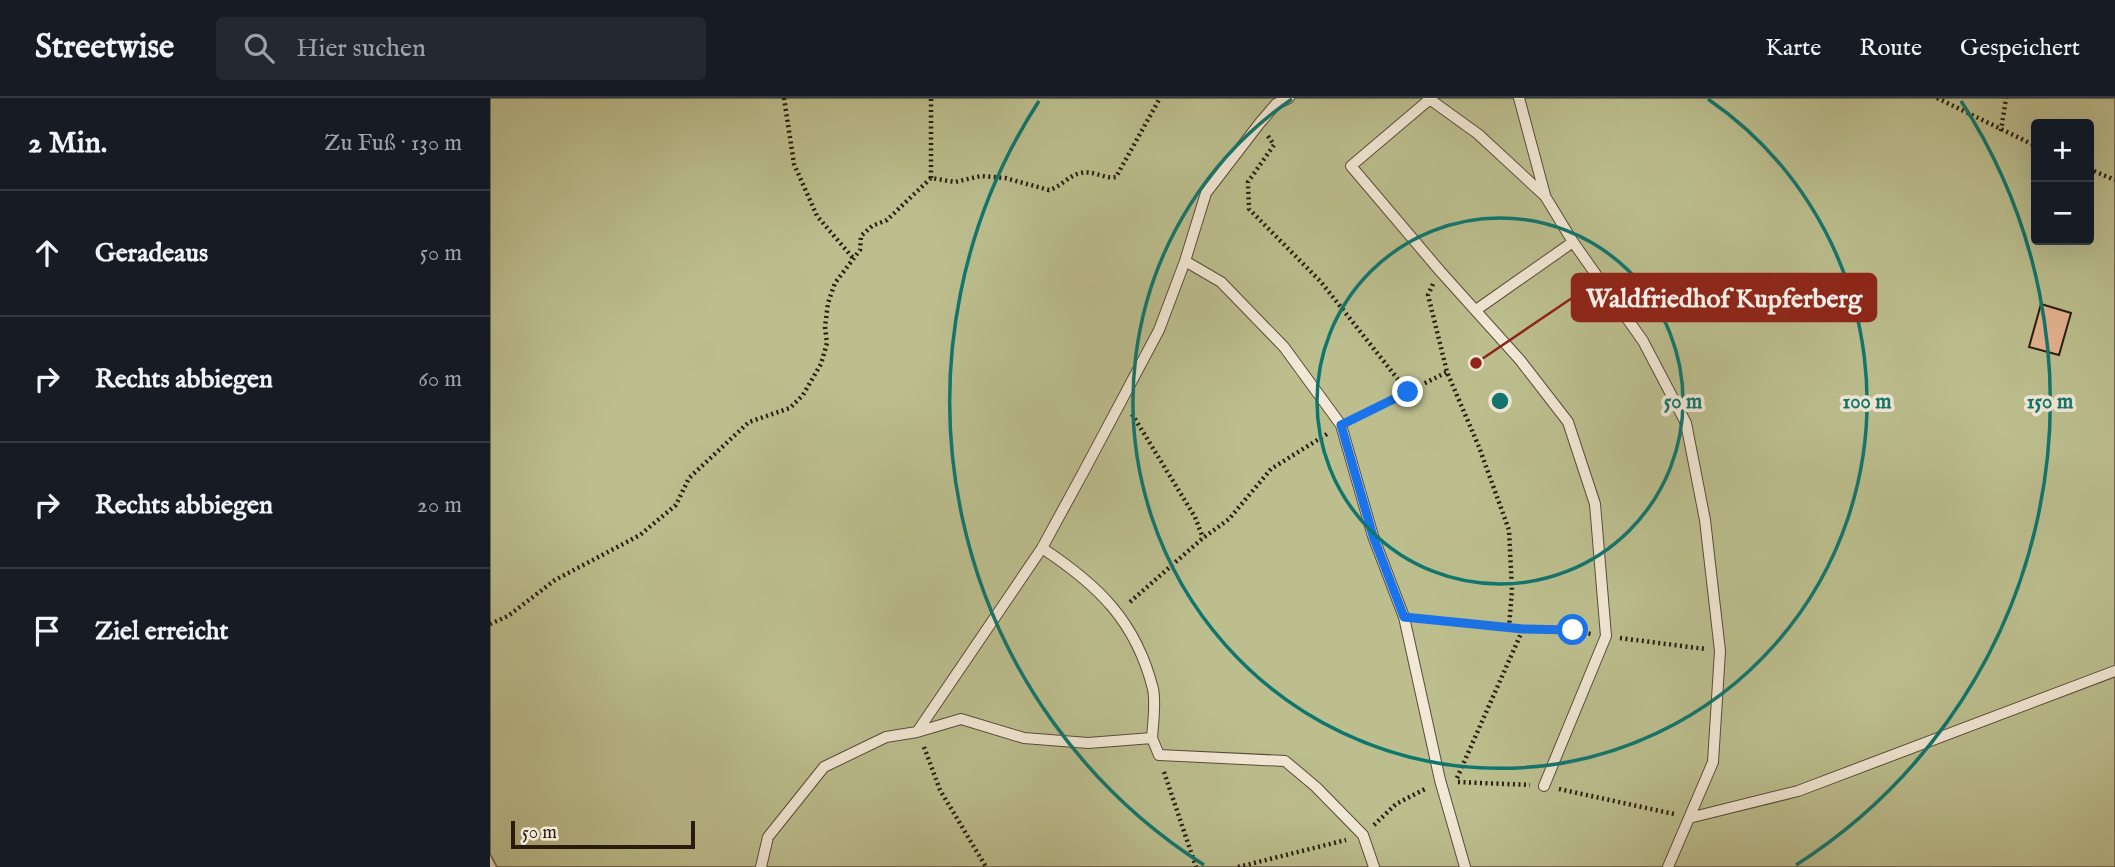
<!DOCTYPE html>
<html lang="de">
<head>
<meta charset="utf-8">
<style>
	body { margin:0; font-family:"IM FELL English",serif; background:#242831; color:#f1f3f6 }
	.controls { position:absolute; right:21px; top:21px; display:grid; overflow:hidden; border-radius:7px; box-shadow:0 7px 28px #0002 }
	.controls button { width:63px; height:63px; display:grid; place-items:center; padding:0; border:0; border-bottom:2px solid #363941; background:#171b24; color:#f1f3f6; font:35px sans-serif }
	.scale { position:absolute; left:21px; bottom:18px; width:184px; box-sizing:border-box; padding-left:7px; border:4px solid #281c0f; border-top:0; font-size:19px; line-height:24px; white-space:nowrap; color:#281c0f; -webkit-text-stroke:5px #f2e8d5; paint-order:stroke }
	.stop { position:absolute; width:21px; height:21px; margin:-16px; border:5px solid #1a73e8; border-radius:50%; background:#fff }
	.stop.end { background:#1a73e8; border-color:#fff; box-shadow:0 2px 7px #0008 }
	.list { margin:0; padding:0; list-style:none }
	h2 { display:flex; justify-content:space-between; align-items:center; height:91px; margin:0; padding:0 28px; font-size:30px }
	h2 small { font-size:23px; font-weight:400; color:#9ea1a6 }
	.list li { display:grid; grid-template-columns:46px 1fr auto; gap:21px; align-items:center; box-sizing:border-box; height:126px; padding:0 28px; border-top:2px solid #363941 }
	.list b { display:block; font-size:26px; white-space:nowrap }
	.list em { font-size:23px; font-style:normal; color:#9ea1a6 }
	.icon { flex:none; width:38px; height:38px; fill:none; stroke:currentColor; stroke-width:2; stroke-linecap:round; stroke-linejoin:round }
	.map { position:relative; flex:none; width:1625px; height:769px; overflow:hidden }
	header { display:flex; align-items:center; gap:42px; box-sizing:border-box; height:98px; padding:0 35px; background:#171b24; border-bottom:2px solid #363941 }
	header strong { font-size:33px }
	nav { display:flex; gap:38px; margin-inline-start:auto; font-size:24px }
	.search { width:490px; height:63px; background:#242831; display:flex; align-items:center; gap:18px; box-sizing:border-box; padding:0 24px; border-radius:7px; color:#9ea1a6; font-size:26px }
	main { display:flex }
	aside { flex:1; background:#171b24 }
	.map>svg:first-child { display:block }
	.green { fill:#bcbe8e; stroke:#726d4e; stroke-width:2; fill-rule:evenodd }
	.building { fill:#e2b38f; stroke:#281c0f; stroke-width:2 }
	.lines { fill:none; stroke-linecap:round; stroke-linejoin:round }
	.service-casing { stroke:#594c3b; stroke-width:12 }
	.path { stroke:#281c0f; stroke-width:4.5; stroke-dasharray:2 3.5; stroke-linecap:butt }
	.service { stroke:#f2e8d5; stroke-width:10 }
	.route { stroke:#1a73e8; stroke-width:9 }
	.ring { fill:none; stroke:#0f766e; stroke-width:3.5 }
	.centre { fill:#0f766e; stroke:#f2e8d5; stroke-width:3.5 }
	.ring-label { font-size:21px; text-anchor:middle; font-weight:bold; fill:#0f766e; stroke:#f2e8d5; stroke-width:7; stroke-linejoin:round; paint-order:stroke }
	.leader { fill:none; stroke:#8f2418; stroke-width:2.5 }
	.callout-dot { fill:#8f2418; stroke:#f2e8d5; stroke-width:2.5 }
	.callout { fill:#8f2418; stroke:#8f2418; stroke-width:2.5 }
	.callout-label { font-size:26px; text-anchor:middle; font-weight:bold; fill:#fff }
</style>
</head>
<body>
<header>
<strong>Streetwise</strong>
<div class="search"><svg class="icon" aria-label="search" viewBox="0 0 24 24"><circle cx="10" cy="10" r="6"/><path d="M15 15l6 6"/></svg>Hier suchen</div>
<nav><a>Karte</a><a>Route</a><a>Gespeichert</a></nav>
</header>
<main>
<aside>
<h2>2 Min.<small>Zu Fuß · 130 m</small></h2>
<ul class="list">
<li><svg class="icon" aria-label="ahead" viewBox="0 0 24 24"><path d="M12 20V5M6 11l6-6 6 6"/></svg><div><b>Geradeaus</b></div><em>50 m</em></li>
<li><svg class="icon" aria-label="right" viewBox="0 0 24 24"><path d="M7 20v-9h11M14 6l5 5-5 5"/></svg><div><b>Rechts abbiegen</b></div><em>60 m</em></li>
<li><svg class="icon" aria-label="right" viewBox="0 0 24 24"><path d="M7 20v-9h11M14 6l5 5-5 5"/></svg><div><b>Rechts abbiegen</b></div><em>20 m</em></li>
<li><svg class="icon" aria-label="arrive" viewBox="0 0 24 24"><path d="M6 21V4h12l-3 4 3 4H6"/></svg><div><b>Ziel erreicht</b></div></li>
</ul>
</aside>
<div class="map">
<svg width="1625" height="769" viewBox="0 0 1625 769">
	<rect width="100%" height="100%" fill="#ebdbbf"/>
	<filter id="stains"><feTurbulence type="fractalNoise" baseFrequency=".00286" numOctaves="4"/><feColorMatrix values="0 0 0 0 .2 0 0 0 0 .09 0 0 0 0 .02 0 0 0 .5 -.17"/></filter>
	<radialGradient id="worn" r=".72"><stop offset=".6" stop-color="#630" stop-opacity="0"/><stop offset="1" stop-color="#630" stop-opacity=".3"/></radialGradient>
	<path class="green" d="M0 0H1625V769H7L0 756ZM1546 26H1599V142H1546Z"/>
	<path class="building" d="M1551 206 1581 215 1569 257 1539 249Z"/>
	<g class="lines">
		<defs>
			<path id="service" d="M938 0 988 36 1055 98 1083 144 1153 243 1196 325 1215 422 1230 553 1223 664 1178 769
				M1029 0 1055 97
				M940 1 861 68 950 173 1030 262 1078 324 1105 406 1116 538 1054 688
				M695 163 731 184 794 249 851 327 883 438 914 519 950 682 975 769
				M986 212 1083 144
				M552 450C608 487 646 523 663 591 666 605 663 625 662 640
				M427 634 552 450 594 373 669 232 695 163 716 95 769 26 786 6 799 0
				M1199 720 1308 693 1625 573
				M271 769 278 739 334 669 396 639 427 634 471 621 534 640 598 645 662 640 669 657 795 663 826 689 873 737 884 769"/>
		</defs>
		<use href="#service" class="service-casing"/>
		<path class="path" d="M294 0 304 66 327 118 363 160
			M1447 0 1546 48
			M1511 33 1516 0
			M778 38 784 47 758 84 759 111 831 184 918 294
			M1599 71 1625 82
			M441 80V0
			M943 186 938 197 957 274 989 349 1019 432 1022 492 1019 529
			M642 316 705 419 713 440
			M866 320 957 274
			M640 504 713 440 739 421 781 371 837 336
			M929 520 1033 531 1083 532 1101 536
			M0 526 18 518 65 482 150 437 186 407 199 380 259 324 300 310 313 297 331 266 337 245 335 229 338 205 345 185 370 152 371 138 382 128 397 122 441 80 465 84 491 78 515 80 559 92C571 89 579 77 591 75 603 72 614 81 626 79L670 0
			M1130 540 1215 551
			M434 649 450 692 496 769
			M674 674 706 769
			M967 680 1033 531
			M968 684 1040 687
			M1069 691 1184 716
			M884 727 906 706 937 690
			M748 769 856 742"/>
		<use href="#service" class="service"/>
	</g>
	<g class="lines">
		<path class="route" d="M918 294 851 327 883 438 914 519 1033 531 1083 532"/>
	</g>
	<g class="ring">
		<circle cx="1010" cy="303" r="183"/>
		<path d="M1218 1A367 367 0 1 1 802 1"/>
		<path d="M714 767A550 550 0 0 1 549 3M1471 3A550 550 0 0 1 1306 767"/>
	</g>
	<circle cx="1010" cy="303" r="10" class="centre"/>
	<g class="ring-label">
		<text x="1193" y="310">50 m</text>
		<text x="1377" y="310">100 m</text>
		<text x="1560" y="310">150 m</text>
	</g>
	<path class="leader" d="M986 265L1082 200"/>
	<circle class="callout-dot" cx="986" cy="265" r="7"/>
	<rect class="callout" x="1082" y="176" width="304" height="47" rx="7"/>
	<g class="callout-label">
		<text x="1234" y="209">Waldfriedhof Kupferberg</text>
	</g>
	<rect width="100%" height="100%" filter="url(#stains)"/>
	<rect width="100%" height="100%" fill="url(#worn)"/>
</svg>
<div class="controls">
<button>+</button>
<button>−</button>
</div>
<div class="scale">50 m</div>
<div class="stop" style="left:1083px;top:532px"></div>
<div class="stop end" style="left:918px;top:294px"></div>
</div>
</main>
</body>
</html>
